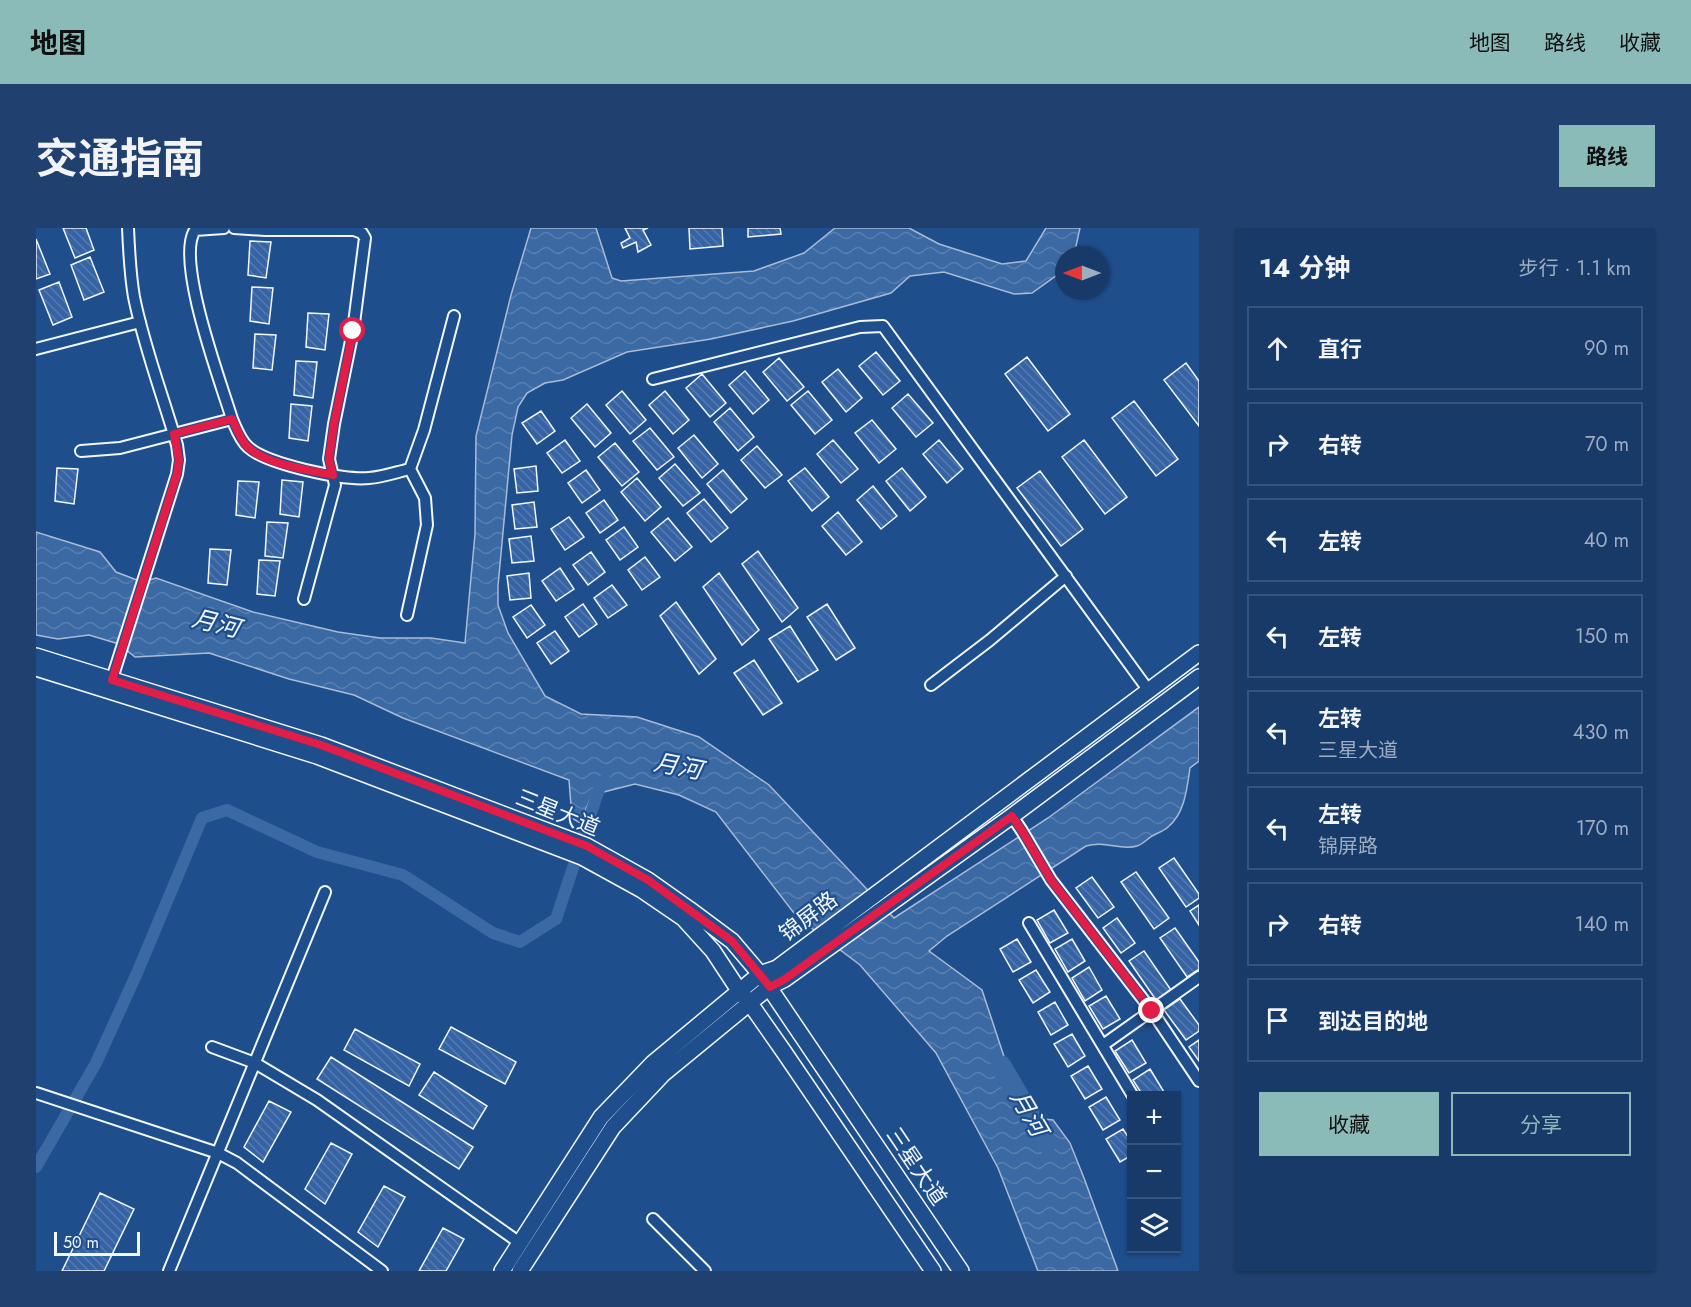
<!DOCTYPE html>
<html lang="zh">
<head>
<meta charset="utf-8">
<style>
	body { margin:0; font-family:Jost,"Noto Sans SC",sans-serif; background:#20416f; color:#f1f3f6 }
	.controls { position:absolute; right:18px; bottom:18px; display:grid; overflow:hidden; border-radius:0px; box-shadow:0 2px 4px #0004 }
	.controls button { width:54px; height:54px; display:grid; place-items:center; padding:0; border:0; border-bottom:2px solid #36547d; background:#173a69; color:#f1f3f6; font:30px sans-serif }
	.compass { position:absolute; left:1019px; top:18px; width:54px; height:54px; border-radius:50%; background:#173a69; box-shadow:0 2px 4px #0004; rotate:270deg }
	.scale { position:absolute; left:18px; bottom:15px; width:86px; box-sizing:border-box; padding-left:6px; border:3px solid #f2f6ff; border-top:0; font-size:16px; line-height:21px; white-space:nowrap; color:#f2f6ff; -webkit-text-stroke:4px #1f4e8c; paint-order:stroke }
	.stop { position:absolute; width:18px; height:18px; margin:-14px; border:4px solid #e11d48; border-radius:50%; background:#fff }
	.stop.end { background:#e11d48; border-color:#fff; box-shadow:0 2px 6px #0008 }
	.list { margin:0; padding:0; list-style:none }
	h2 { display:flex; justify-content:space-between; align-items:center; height:78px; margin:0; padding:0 24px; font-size:26px }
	h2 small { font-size:20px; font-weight:400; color:#9eadc0 }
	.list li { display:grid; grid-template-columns:39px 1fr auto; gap:18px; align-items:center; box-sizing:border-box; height:84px; margin:0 12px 12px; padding:0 12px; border:2px solid #36547d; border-radius:0px }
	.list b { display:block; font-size:22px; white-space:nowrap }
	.list p { margin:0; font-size:20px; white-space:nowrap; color:#9eadc0 }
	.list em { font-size:20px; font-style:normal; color:#9eadc0 }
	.actions { display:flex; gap:12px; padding:18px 24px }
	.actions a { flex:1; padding:14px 0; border:2px solid #8bbbb9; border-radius:0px; text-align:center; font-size:21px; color:#8bbbb9 }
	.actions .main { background:#8bbbb9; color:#111 }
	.icon { flex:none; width:33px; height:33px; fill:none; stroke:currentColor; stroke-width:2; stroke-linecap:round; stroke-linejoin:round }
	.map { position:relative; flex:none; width:1163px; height:1043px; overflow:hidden; border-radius:0px }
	header { display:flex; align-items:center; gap:36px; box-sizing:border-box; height:84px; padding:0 30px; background:#8bbbb9; color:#111 }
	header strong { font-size:28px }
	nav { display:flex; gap:33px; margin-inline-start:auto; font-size:21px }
	.intro { display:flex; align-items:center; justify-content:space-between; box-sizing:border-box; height:144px; padding:0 36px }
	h1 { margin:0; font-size:42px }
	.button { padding:15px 27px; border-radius:0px; background:#8bbbb9; color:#111; font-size:21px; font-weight:700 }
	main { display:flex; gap:36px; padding:0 36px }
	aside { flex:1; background:#173a69; border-radius:0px; box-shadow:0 2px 4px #0004 }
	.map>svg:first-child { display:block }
	.water { fill:url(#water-waves); stroke:#a8bbd7; stroke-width:1.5 }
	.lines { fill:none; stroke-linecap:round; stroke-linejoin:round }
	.canal { stroke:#3b69a3; stroke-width:12 }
	.river { stroke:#3b69a3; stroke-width:21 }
	.building { fill:url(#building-back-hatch); stroke:#f2f6ff; stroke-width:1.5 }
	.street-casing { stroke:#f2f6ff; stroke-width:14 }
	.secondary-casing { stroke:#f2f6ff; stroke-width:18 }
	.street { stroke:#1f4e8c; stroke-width:10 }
	.secondary { stroke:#1f4e8c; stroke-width:15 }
	.route { stroke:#e11d48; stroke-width:8 }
	.labels { text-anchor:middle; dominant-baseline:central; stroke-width:4.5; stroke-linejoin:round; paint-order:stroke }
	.street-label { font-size:22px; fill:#f2f6ff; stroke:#1f4e8c }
	.water-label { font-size:24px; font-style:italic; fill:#f2f6ff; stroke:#1f4e8c }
</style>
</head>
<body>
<header>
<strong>地图</strong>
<nav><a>地图</a><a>路线</a><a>收藏</a></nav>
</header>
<div class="intro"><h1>交通指南</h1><a class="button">路线</a></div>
<main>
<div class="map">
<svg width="1163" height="1043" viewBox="0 0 1163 1043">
	<defs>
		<pattern id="water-waves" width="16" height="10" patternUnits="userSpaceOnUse" patternTransform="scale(1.5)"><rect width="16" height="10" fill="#3b69a3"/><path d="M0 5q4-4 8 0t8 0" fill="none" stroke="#587fb1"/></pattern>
		<pattern id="building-back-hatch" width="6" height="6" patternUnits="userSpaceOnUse" patternTransform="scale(1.5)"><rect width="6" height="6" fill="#3563a3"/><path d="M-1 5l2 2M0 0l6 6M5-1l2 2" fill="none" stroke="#537ab1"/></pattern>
	</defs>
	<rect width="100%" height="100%" fill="#1f4e8c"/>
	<path class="water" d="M495 0H560L576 50 585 53 718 43 768 25 799 0H873L903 16 966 36 990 33 1010 0H1044L1038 27H1028V42L996 65 978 66 908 44 874 48 855 65 757 93 675 111 591 124 527 152 509 155 491 165 482 179 476 207 462 358V377L472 405 509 468 545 486 601 489 663 509 733 557 858 690 1012 590 1163 479V533L1154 540C1151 560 1149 585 1132 599 1128 603 1121 605 1116 608 1111 611 1106 617 1101 618 1084 623 1069 612 1050 618L911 708 893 723 946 762 988 889 1017 892 1034 915 1048 950 1082 1043H1002L962 940 900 825 824 737 761 689 680 584 643 567 599 556 556 567 544 595 536 590 533 552 367 490 318 467 253 451 173 425 99 429 83 416 53 407 22 411 0 407V304L64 324 80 344 106 354 120 350 217 384 302 404 344 410H395L429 415 439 306 440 208 475 67Z"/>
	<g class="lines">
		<path class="canal" d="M0 939 60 835 101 745 166 590 191 582 281 624 367 647 457 705 484 714 520 691 563 561 569 552"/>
		<path class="river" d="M965 838 1010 915"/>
	</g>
	<path class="building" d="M27 0H50L58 22 39 30Z
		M589 0H612L607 2 615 17 602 24 600 14 587 20 585 15 594 10Z
		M653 0H686L687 18 654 21Z
		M712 0H744L745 6 712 9Z
		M0 11 14 46 0 51Z
		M214 13 235 14 230 50 212 47Z
		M54 29 68 64 48 72 35 37Z
		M23 54 36 89 17 97 3 62Z
		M216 59 237 60 233 96 214 93Z
		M272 85 293 86 289 122 270 119Z
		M219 106 240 107 236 142 217 140Z
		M840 124 864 153 847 167 823 138Z
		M991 129 1034 186 1012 203 969 146Z
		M743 130 768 159 751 173 727 144Z
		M260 133 281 134 277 170 258 167Z
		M1150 135 1163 153V198L1128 152Z
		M802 141 826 170 810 184 786 154Z
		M709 143 733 172 717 186 693 157Z
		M666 146 690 175 674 189 650 160Z
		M586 163 610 192 594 206 570 177Z
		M629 163 653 192 637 206 613 177Z
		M772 163 796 192 779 206 755 177Z
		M872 166 897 195 880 209 856 180Z
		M1098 173 1142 231 1120 248 1076 190Z
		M255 176 276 178 272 213 253 210Z
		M551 176 575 205 559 219 535 190Z
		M694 180 718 209 702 223 678 194Z
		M505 183 519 203 501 216 486 195Z
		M836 192 860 221 843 235 819 205Z
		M614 200 638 229 621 242 597 213Z
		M658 207 682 236 666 250 642 220Z
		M529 212 544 233 526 245 511 225Z
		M797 212 822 241 805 255 781 226Z
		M903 212 927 241 911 255 887 226Z
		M1048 212 1091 269 1069 286 1026 229Z
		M579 215 603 244 586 258 562 229Z
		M721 218 746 247 729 260 705 232Z
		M639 236 664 265 647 278 623 250Z
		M500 238 502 263 481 265 478 241Z
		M21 240 42 241 38 276 19 273Z
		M769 240 793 269 776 283 752 253Z
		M866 240 890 269 874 283 850 253Z
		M550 242 564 262 546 275 532 255Z
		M687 242 711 271 695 285 671 256Z
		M1004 243 1047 301 1025 318 981 260Z
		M601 250 625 279 609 293 585 264Z
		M246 252 267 254 263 289 244 286Z
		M202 253 223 254 219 290 200 287Z
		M837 258 861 288 845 301 821 272Z
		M668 271 692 300 675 314 651 285Z
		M568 272 582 292 564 305 550 285Z
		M498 274 501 299 479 301 476 277Z
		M802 284 826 314 810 327 786 298Z
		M533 289 548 309 529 322 515 301Z
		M632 290 656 319 639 333 615 304Z
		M231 294 252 295 247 330 229 328Z
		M588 299 602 319 584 332 570 312Z
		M495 308 498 333 476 335 473 311Z
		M174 321 195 322 191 357 172 355Z
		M722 323 762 380 746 394 706 336Z
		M555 324 569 344 552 357 537 337Z
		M609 329 624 349 606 362 592 342Z
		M223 332 244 333 239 368 221 366Z
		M524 340 538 361 520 373 506 353Z
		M493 345 495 370 474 372 471 348Z
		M683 345 723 402 706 417 667 359Z
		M576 357 591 377 572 390 558 370Z
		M640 374 680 431 663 446 624 388Z
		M547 376 561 396 543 409 529 389Z
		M791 376 819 420 800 432 771 389Z
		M495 377 509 397 491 410 477 389Z
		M754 398 782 442 762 454 733 411Z
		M519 403 533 423 515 436 501 415Z
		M718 432 746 475 727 487 698 445Z
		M1138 630 1163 666V670L1150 679 1123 640Z
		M1100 644 1133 690 1118 701 1085 654Z
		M1056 649 1078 679 1062 690 1040 660Z
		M1163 677V697L1154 683Z
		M1018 682 1032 705 1014 715 1001 692Z
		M1081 690 1099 715 1085 725 1067 700Z
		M1139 700 1163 734V741L1151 749 1124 710Z
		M981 711 995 734 977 744 964 721Z
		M1036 711 1049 733 1032 744 1019 721Z
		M1108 723 1135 762 1120 772 1093 733Z
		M1053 739 1066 762 1049 773 1036 750Z
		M1000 742 1014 764 997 775 983 752Z
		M1070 768 1084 791 1067 801 1053 778Z
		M1144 771 1163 797V803L1150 812 1128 782Z
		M1019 774 1032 797 1015 807 1002 784Z
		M415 799 480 834 469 856 403 821Z
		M319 801 384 836 373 858 308 822Z
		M1036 806 1049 828 1032 839 1018 816Z
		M1096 812 1110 835 1093 845 1079 823Z
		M1163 812V833L1153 819Z
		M295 829 437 919 423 941 281 851Z
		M1052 838 1066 861 1049 871 1035 848Z
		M1114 841 1128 864 1122 868H1107L1097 852Z
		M398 844 451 878 437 901 383 867Z
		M1070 869 1084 892 1067 902 1053 879Z
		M233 873 255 884 227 934 208 919Z
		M1087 901 1096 915V927L1084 934 1070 911Z
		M295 915 316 926 289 976 269 961Z
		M348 958 369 969 342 1019 322 1004Z
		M64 965 98 981 68 1043H26Z
		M407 1000 428 1011 410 1043H383Z"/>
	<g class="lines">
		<defs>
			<path id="street" d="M188 0 159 2C139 32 185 155 196 191 200 200 204 212 212 219 230 236 308 253 333 250 347 249 361 244 374 241
				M198 0 229 2H318L326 5 329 10 317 103 298 196 293 231 299 257 268 371
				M0 121 104 94
				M617 151 824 99 847 98 1113 463
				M45 223 84 220 196 191
				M371 387 391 297 389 270 374 241 388 202 418 88
				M74 457 141 246 143 232 141 217C127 168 108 119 98 69 94 46 93 23 92 0
				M895 457 954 412 1030 348
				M976 588 986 603 1015 652 1116 783 1163 853
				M993 695 1097 868
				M1067 817 1163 749
				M176 819 219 835 281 872 484 1015
				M0 865 182 925 201 935 346 1043
				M617 991 669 1043
				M133 1043 289 664"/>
			<path id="secondary" d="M0 428 285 517 551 618 612 652 653 681 696 713 724 746 925 1043
				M0 440 281 528 546 629 606 662 647 690 677 723 704 764 713 774 748 824 897 1043
				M466 1043 565 889 617 835 724 746 741 740 1163 425
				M484 1043 577 899 627 846 733 759 749 751 976 588 1163 449"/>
		</defs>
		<use href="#street" class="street-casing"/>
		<use href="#secondary" class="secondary-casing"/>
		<use href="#street" class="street"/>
		<use href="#secondary" class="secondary"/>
	</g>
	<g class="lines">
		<path class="route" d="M317 103 298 196 293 231 297 247C272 242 225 236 209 216 203 208 200 199 196 191L138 206 143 232 141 246 76 452 285 517 551 618 612 652 696 713 734 759 749 751 976 588 986 603 1015 652 1116 783"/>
	</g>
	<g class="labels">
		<g class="street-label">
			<text transform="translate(522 584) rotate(22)">三星大道</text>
			<text transform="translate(772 688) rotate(-37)">锦屏路</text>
			<text transform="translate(881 938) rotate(56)">三星大道</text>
		</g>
		<g class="water-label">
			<text transform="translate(180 395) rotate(14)">月河</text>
			<text transform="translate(642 538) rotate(11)">月河</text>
			<text transform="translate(993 885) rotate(60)">月河</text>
		</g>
	</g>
</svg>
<div class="controls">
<button>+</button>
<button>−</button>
<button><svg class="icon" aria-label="layers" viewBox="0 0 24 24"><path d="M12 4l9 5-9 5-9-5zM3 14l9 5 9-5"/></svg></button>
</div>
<svg class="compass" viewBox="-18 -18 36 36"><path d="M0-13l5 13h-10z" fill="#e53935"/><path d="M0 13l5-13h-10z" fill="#9eadc0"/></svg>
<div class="scale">50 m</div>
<div class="stop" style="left:317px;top:103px"></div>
<div class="stop end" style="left:1116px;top:783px"></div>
</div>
<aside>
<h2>14 分钟<small>步行 · 1.1 km</small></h2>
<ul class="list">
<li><svg class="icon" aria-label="ahead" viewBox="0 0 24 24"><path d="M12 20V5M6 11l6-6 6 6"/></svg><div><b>直行</b></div><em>90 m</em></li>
<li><svg class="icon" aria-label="right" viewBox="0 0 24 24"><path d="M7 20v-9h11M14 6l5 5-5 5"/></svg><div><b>右转</b></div><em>70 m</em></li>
<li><svg class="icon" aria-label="left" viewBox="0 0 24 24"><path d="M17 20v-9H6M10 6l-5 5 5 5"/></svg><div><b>左转</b></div><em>40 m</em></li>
<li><svg class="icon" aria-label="left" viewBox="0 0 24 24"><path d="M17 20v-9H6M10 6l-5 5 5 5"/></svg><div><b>左转</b></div><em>150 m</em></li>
<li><svg class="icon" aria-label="left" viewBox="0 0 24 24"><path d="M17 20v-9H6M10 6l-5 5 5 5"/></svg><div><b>左转</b><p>三星大道</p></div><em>430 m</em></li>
<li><svg class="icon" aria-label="left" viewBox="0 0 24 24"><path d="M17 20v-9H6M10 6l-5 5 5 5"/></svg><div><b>左转</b><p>锦屏路</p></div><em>170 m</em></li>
<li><svg class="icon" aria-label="right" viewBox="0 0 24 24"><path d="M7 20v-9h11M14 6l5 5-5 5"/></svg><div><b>右转</b></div><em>140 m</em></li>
<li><svg class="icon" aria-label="arrive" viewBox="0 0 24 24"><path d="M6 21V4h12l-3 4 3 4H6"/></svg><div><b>到达目的地</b></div></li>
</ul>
<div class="actions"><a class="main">收藏</a><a>分享</a></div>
</aside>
</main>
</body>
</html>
